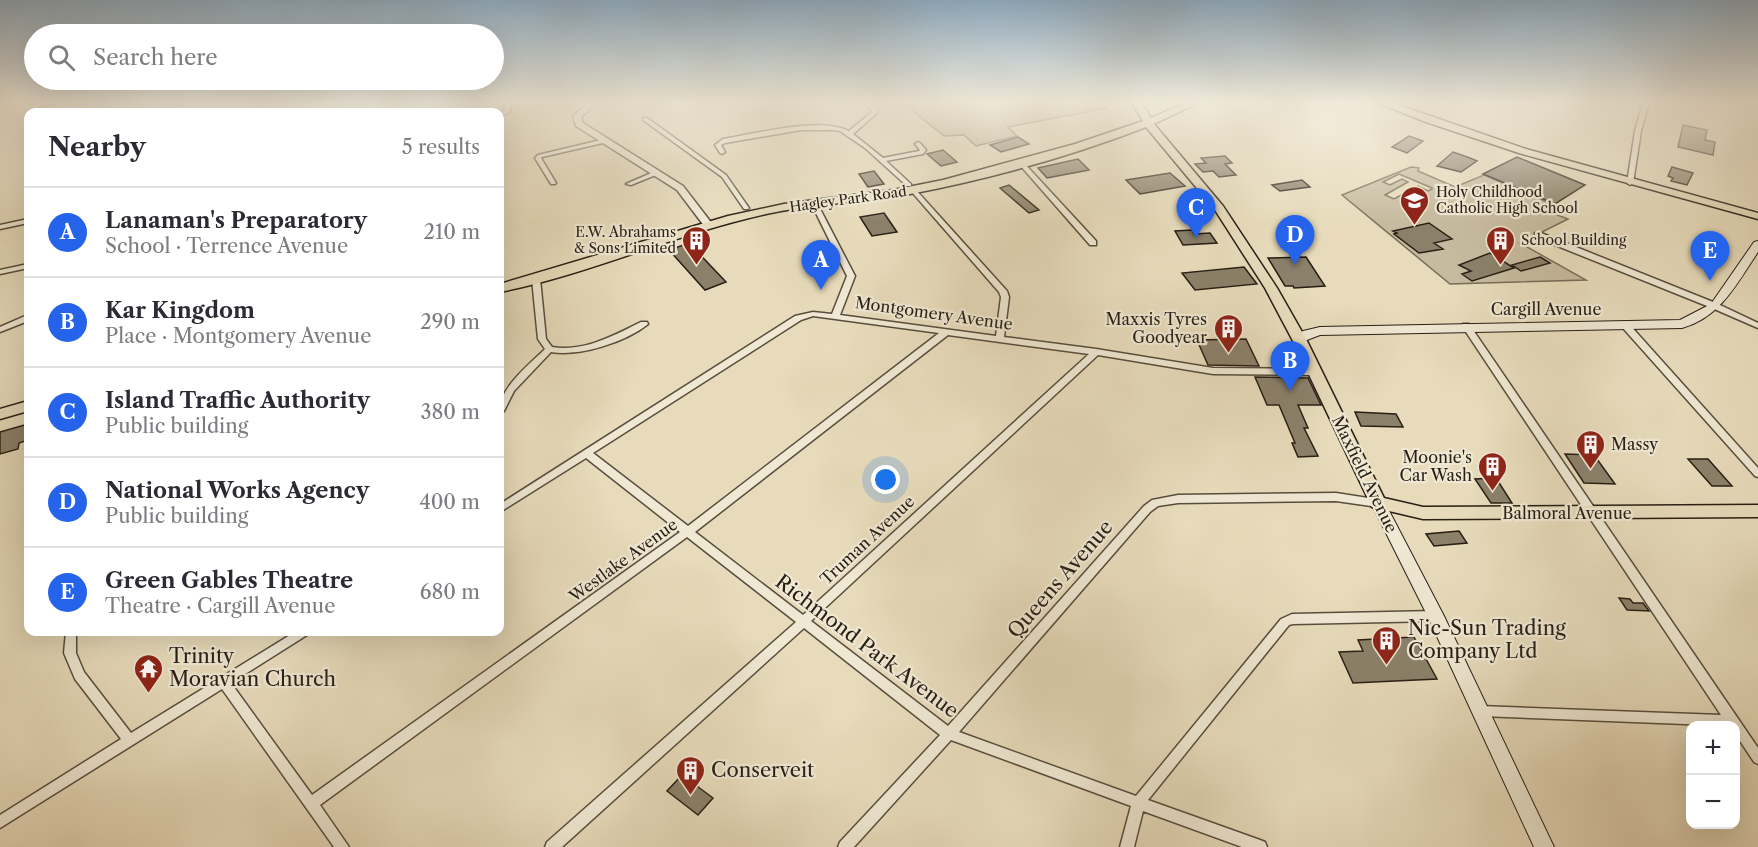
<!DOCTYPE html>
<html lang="en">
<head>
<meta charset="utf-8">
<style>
	body { margin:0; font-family:"Libre Caslon Text",serif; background:#f7f7f7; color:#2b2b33 }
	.controls { position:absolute; right:18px; bottom:18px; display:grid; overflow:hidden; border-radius:12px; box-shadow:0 6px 24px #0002 }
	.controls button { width:54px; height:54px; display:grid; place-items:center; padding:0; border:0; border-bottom:2px solid #e1e1e2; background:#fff; color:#2b2b33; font:30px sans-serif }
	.you { position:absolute; left:886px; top:480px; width:21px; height:21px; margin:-15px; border:4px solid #fff; border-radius:50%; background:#1a73e8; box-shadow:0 0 0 9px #1a73e833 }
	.badge { display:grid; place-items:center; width:39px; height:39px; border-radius:50%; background:#2563eb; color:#fff; font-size:20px; font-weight:700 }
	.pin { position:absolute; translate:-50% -50px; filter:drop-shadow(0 2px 3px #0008) }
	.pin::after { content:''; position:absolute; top:32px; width:21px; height:18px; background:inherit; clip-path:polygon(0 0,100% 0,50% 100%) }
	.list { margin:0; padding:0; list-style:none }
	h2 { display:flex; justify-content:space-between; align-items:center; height:78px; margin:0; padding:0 24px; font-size:26px }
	h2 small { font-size:20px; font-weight:400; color:#7c7c81 }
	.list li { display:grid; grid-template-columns:39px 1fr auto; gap:18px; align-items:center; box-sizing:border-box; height:90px; padding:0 24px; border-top:2px solid #e1e1e2 }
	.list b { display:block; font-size:22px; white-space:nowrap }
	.list p { margin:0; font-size:20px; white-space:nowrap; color:#7c7c81 }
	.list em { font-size:20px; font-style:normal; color:#7c7c81 }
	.icon { flex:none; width:33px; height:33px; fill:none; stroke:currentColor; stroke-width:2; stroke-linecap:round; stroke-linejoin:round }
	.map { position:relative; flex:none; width:1758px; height:847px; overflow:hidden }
	.search { position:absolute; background:#fff; box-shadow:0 6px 24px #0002; left:24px; top:24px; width:480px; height:66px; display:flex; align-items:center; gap:15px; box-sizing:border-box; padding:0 21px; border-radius:33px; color:#7c7c81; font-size:22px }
	.panel { position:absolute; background:#fff; box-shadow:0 6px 24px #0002; left:24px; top:108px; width:480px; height:528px; border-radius:12px }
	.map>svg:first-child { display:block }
	.green { fill:#c7bb9f; stroke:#786d5a; stroke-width:1.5; fill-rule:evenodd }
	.building { fill:#8b816b; stroke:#281f15; stroke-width:1.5 }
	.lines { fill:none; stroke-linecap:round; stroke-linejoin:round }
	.minor-casing { stroke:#584e3e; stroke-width:3 }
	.tertiary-casing { stroke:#584e3e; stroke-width:3 }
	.secondary-casing { stroke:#281f15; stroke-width:2 }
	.primary-casing { stroke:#281f15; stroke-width:3 }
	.minor { fill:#efe8d3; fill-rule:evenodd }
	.tertiary { fill:#efe8d3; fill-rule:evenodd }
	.secondary { fill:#efe8d3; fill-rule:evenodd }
	.primary { fill:#e7dbbb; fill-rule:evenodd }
	.labels { text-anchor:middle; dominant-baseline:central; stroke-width:4.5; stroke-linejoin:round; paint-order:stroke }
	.far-poi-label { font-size:14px; fill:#281f15; stroke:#efe8d3; text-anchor:start }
	.far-street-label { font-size:14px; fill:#281f15; stroke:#efe8d3 }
	.street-label { font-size:16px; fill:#281f15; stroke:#efe8d3 }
	.poi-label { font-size:16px; fill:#281f15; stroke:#efe8d3; text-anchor:end }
	.near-street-label { font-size:20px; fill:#281f15; stroke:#efe8d3 }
	.near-poi-label { font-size:20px; fill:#281f15; stroke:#efe8d3; text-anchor:start }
</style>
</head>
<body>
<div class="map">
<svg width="1758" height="847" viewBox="0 0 1758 847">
	<rect width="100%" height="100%" fill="#e7dbbb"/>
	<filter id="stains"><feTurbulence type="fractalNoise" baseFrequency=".00333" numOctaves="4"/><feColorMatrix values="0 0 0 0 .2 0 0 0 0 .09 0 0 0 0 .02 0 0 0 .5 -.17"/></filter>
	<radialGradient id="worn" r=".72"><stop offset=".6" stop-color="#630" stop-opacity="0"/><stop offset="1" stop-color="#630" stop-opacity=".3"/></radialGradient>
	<path class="green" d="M903 103H1101L1106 108 1008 127 1017 136 976 146 964 135 944 136Z
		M1411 167 1419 168 1418 171 1455 187 1484 175 1563 209 1555 214 1568 219 1520 243 1586 280 1450 284 1342 195ZM1399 174 1432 188V189L1428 191 1418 186 1394 199 1385 195 1408 182 1402 179 1390 185 1383 182Z"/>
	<path class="building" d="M1683 125 1707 130 1705 140 1715 142 1713 155 1678 147Z
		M1409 136 1423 141 1407 153 1392 147Z
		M1018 137 1029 144 1001 152 990 145Z
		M943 150 957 162 941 166 927 154Z
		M1453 152 1470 158 1477 161 1461 172 1437 166Z
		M1225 156 1232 163 1225 164 1236 175 1219 177 1213 171 1203 172 1195 164 1206 163 1201 158Z
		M1517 157 1585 185 1555 204 1483 174Z
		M1078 159 1089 170 1047 178 1038 168Z
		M1672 167 1693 173 1687 185 1671 181 1673 178 1668 176Z
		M874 171 884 184 868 187 859 174Z
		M1170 173 1185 186 1140 194 1126 180Z
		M1302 180 1310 187 1280 191 1272 185Z
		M1009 185 1039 210 1029 213 1000 188Z
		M884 213 897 232 872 236 860 217Z
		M1429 223 1452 239 1434 243 1443 249 1419 253 1394 234 1397 233 1393 231Z
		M1192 230 1194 234 1210 233 1217 243 1183 245 1175 231Z
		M689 243 726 282 705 290 669 250Z
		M1490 253 1514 268 1472 281 1462 274 1471 271 1459 265Z
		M1306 257 1325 286 1294 288 1293 286H1285L1268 258Z
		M1540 257 1550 263 1521 271 1512 265Z
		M1244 267 1257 284 1195 290 1182 273Z
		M1246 339 1259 366 1208 365 1197 340Z
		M1255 377 1308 378 1321 405H1298L1308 428H1304L1318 456 1298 457 1292 443H1295L1279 405H1267Z
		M1355 412 1396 414 1403 427 1361 426Z
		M28 424V440L19 443 18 449 0 454V432Z
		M1565 454 1594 455 1615 484 1584 483Z
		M1688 459H1708L1732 486H1712Z
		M1496 478 1512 503H1491L1475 479Z
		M1459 531 1467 543 1434 546 1426 534Z
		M1619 598 1630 599 1633 603H1643L1649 611 1627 610Z
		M1414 637 1437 679 1353 683 1339 652 1363 651 1358 640Z
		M682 775 713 798 698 815 667 791Z"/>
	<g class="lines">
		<defs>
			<path id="minor" d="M12 103H18L14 106Z
				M505 103H511L510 112 500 117V113L504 111Z
				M863 103C871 103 875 104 878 112L853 134 883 158 919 151 920 150 915 144 918 142 920 143 926 150 923 154 886 161 911 184V186H907L865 148 840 131 832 130H801L725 143 721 145 725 152 722 154 720 153 715 145 723 139C755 134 820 116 849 131L872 112 870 108Z
				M1643 103H1649L1641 131 1633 183 1630 185 1627 183 1635 131Z
				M643 118H647L726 175 749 208 748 209H744L722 177 643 120Z
				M605 139 607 140V142L542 157 541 158 556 183 555 184H551L535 158 538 155Z
				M1019 162H1023L1096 241V245H1090L1019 164Z
				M656 171 658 172V174L631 185 626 184Z
				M913 188 915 189 1007 291 1009 297 1004 337 1096 349 1213 368 1309 369 1313 372 1309 375 1213 374 1098 355 811 621 948 726 1144 506 1152 500 1178 495 1336 493 1381 500 1383 503 1381 506 1378 507 1336 501 1178 503 1158 506 1150 512 959 732 1136 796 1281 619 1292 614 1436 611 1440 613 1441 616 1440 619 1436 621 1293 624 1289 625 1148 800 1260 840 1265 842 1267 847H1242L1143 811 1134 847H1120L1131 806 951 740 854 847H838L840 842 940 735 804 628 562 847H545L547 842 796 622 687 537 320 805 349 847H334L222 689 0 828V815L121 739 75 679 64 653 66 632H76V653L84 672 131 733 295 632H308L307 635 231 683 312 795 680 532 586 458 500 512V504L795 316 813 312 832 314 847 276 811 203 812 202H816L817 203 855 276 840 315 996 336 1001 297 999 292 911 191V189ZM813 316 939 333 688 526 593 453 801 320ZM948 335 1089 354 803 615 695 532Z
				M28 219V223L0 229V225Z
				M1535 233H1541L1718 304 1758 323V328L1712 308 1535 237Z
				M28 264V268L0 274V270Z
				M533 277H539L540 279 546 339 552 347C584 352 613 336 641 322H647L648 324C626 342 579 357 551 352L514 391 504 411 500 414C497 389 528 366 545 349L538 339 532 279Z
				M25 316H28V321L0 332V327Z
				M1622 323H1628L1758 468V477L1755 476 1622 327 1621 325Z
				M1463 324H1469L1758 748V764L1754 762 1736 735V726L1480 716 1476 715 1474 711 1476 707 1480 706 1721 715 1462 326Z"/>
			<path id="tertiary" d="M588 103H597L581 117 583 123 683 186 713 225 711 227H705L677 190 576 126 573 116Z"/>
			<path id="secondary" d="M1758 241V252C1737 283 1721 317 1682 328L1320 335 1299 343 1293 339 1303 331 1320 327 1680 320 1711 304 1754 242Z
				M1378 498 1383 499 1444 616 1554 847H1534L1428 617 1371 503 1373 499Z"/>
			<path id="primary" d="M1132 103H1142L1151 118 1185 103H1198L1154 124 1223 206 1277 288 1306 339 1384 498 1423 507 1758 505V517L1423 519 1372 507 1292 339 1265 288 1215 210 1146 127C1072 156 988 179 910 194 862 202 813 204 766 214 675 234 590 274 500 292V284L728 216 784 204 893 190 943 180 1075 144 1143 121Z
				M1378 103H1393L1526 149 1758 213V219L1519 153 1426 122Z
				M28 401V411L0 419V409Z"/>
		</defs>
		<use href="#minor" class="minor-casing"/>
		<use href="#tertiary" class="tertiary-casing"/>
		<use href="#secondary" class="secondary-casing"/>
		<use href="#primary" class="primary-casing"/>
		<use href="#minor" class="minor"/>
		<use href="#tertiary" class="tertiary"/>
		<use href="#secondary" class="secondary"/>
		<use href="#primary" class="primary"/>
	</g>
	<linearGradient id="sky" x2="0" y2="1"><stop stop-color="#8daac0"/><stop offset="0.46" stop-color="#f4efe0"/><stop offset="1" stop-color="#f4efe0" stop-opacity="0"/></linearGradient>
	<rect width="1758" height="222" fill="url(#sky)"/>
	<defs>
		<symbol id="school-pin" viewBox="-11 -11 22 30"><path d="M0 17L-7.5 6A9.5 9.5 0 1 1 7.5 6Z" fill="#8f2418" stroke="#efe8d3"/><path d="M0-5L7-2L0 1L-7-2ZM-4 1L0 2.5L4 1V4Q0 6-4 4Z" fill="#fff"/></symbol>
		<symbol id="building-pin" viewBox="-11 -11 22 30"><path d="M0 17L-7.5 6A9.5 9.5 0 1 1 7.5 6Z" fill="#8f2418" stroke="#efe8d3"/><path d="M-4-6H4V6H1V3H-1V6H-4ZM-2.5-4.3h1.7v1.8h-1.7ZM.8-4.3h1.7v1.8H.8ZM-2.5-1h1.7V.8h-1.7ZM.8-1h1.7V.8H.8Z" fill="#fff"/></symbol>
		<symbol id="temple-pin" viewBox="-11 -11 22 30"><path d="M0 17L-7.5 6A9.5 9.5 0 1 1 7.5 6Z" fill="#8f2418" stroke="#efe8d3"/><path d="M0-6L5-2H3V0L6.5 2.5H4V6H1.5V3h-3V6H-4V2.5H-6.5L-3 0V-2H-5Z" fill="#fff"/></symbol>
	</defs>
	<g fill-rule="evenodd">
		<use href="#school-pin" x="1398" y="184" width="33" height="45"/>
		<use href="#building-pin" x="680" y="224" width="33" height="45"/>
		<use href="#building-pin" x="1484" y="224" width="33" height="45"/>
		<use href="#building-pin" x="1212" y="312" width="33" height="45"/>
		<use href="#building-pin" x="1574" y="428" width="33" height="45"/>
		<use href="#building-pin" x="1476" y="450" width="33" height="45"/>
		<use href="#building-pin" x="1370" y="624" width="33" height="45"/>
		<use href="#temple-pin" x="132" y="652" width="33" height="45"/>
		<use href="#building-pin" x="674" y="754" width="33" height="45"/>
	</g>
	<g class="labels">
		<g class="far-poi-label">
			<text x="1436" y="192">Holy Childhood<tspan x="1436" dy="16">Catholic High School</tspan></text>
			<text x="676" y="232" text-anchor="end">E.W. Abrahams<tspan x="676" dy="16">&amp; Sons Limited</tspan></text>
			<text x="1521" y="240">School Building</text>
		</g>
		<g class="far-street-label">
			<text transform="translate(848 199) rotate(-8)">Hagley Park Road</text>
		</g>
		<g class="street-label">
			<text x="1546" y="309">Cargill Avenue</text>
			<text transform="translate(934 313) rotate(8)">Montgomery Avenue</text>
			<text transform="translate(1365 474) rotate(64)">Maxfield Avenue</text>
			<text x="1567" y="513">Balmoral Avenue</text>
			<text transform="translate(867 540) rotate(-43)">Truman Avenue</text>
			<text transform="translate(623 560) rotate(-36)">Westlake Avenue</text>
		</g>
		<g class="poi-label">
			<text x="1207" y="319">Maxxis Tyres<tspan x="1207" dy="18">Goodyear</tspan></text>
			<text x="1611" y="444" text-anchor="start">Massy</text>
			<text x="1472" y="457">Moonie's<tspan x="1472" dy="18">Car Wash</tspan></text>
		</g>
		<g class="near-street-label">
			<text transform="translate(1060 579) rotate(-49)">Queens Avenue</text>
			<text transform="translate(867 646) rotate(37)">Richmond Park Avenue</text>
		</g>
		<g class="near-poi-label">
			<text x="1408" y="628">Nic-Sun Trading<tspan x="1408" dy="23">Company Ltd</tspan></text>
			<text x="169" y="656">Trinity<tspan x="169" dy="23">Moravian Church</tspan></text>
			<text x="711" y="770">Conserveit</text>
		</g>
	</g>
	<rect width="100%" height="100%" filter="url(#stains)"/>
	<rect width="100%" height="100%" fill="url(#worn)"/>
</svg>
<div class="controls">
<button>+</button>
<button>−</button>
</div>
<div class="you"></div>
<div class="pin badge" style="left:821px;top:290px">A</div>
<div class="pin badge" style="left:1290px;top:391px">B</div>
<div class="pin badge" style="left:1196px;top:238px">C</div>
<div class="pin badge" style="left:1295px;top:265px">D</div>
<div class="pin badge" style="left:1710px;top:281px">E</div>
<div class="search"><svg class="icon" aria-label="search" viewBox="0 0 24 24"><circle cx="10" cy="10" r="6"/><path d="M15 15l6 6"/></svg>Search here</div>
<section class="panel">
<h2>Nearby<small>5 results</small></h2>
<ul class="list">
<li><span class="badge">A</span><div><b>Lanaman's Preparatory</b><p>School · Terrence Avenue</p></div><em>210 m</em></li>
<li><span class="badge">B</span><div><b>Kar Kingdom</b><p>Place · Montgomery Avenue</p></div><em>290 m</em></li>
<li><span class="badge">C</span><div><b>Island Traffic Authority</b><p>Public building</p></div><em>380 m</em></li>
<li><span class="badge">D</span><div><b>National Works Agency</b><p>Public building</p></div><em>400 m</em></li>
<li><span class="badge">E</span><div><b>Green Gables Theatre</b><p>Theatre · Cargill Avenue</p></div><em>680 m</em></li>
</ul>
</section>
</div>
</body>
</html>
